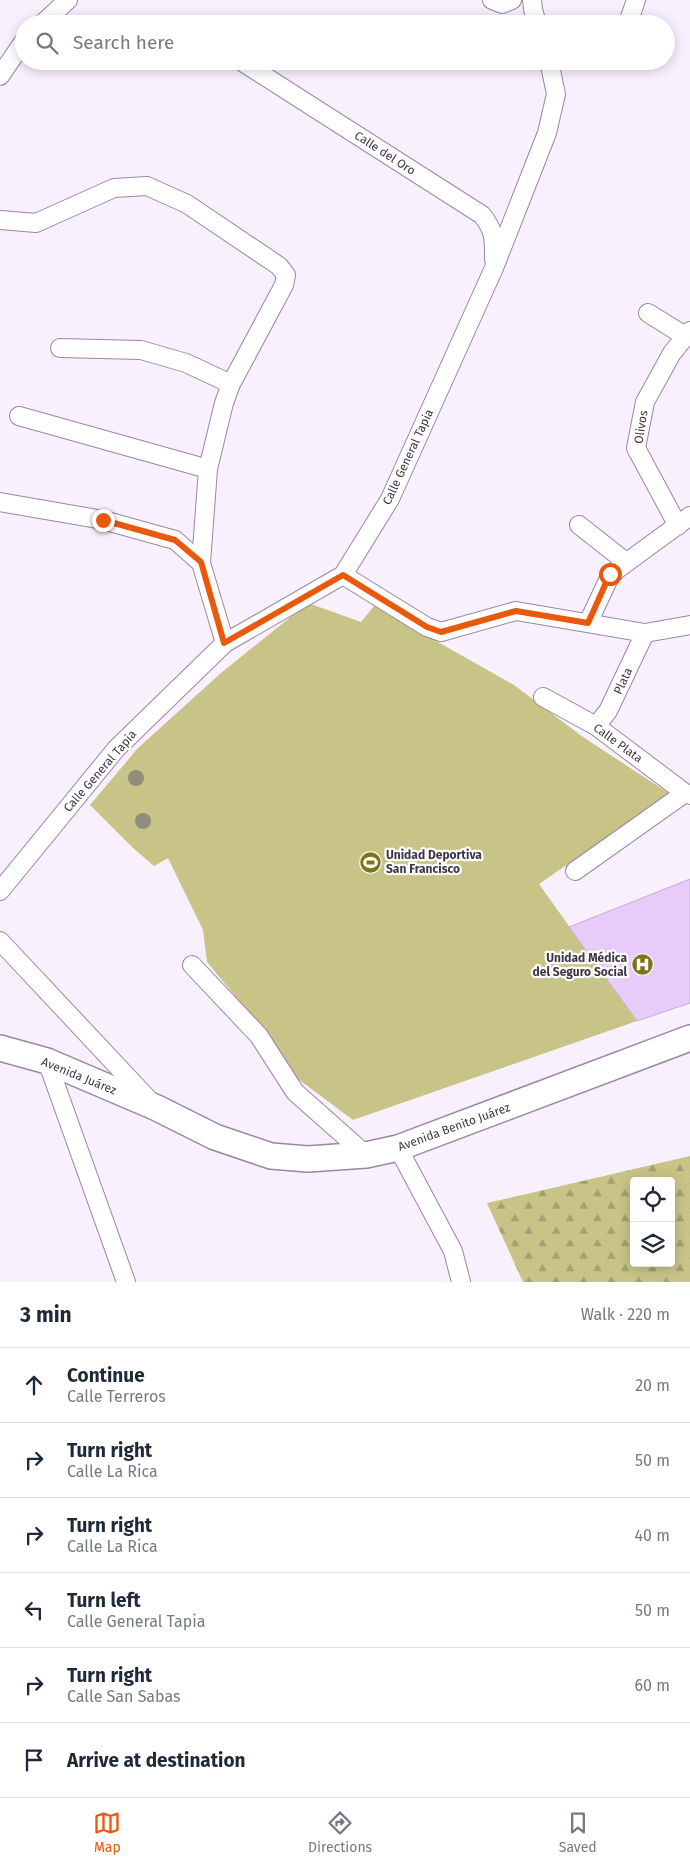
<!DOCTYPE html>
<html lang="en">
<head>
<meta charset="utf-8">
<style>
	body { margin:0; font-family:"Fira Sans",sans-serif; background:#f6f6f7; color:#1f2937 }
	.controls { position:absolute; right:15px; bottom:15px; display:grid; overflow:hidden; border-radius:5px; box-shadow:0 2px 12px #0003 }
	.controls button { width:45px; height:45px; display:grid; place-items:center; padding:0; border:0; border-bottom:1px solid #e0e1e3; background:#fff; color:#1f2937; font:25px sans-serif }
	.stop { position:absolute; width:15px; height:15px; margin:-11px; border:4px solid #ea580c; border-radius:50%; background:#fff }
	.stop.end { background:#ea580c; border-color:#fff; box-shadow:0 1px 5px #0008 }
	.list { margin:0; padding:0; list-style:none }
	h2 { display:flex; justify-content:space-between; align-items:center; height:65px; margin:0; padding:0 20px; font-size:21px }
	h2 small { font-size:16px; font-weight:400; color:#747a83 }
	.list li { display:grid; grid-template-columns:32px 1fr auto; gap:15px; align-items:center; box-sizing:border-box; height:75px; padding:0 20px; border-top:1px solid #e0e1e3 }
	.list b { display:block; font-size:19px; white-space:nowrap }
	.list p { margin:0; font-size:16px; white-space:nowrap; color:#747a83 }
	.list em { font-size:16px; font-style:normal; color:#747a83 }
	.icon { flex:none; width:28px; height:28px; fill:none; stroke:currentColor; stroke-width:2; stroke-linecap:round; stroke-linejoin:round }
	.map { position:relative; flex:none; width:690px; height:1282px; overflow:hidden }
	.search { position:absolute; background:#fff; box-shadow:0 2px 12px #0003; left:15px; right:15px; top:15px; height:55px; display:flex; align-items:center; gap:12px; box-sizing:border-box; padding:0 18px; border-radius:28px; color:#747a83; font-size:19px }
	.sheet { height:515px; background:#fff }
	nav { display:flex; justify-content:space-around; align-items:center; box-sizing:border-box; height:70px; border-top:1px solid #e0e1e3; background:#fff; font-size:14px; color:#747a83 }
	nav a { display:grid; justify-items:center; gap:2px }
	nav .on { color:#ea580c }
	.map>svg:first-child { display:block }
	.forest { fill:url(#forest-firs); fill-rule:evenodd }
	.pitch { fill:#c8c488 }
	.building { fill:#e8cbf9; stroke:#c2afcd }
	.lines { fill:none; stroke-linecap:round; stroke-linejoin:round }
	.street-casing { stroke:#9987a4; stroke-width:20 }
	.secondary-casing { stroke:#9987a4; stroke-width:28 }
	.street { stroke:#fff; stroke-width:18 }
	.secondary { stroke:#fff; stroke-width:25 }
	.tree { fill:#928c7c }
	.route { stroke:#ea580c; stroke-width:6 }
	.labels { text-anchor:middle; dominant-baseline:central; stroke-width:4.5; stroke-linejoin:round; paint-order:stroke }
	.street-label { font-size:12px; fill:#3e3743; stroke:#fff }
	.poi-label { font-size:12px; font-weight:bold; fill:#3e3743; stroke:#fff; text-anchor:start }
</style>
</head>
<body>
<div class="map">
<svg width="690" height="1282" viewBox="0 0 690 1282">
	<defs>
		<pattern id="forest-firs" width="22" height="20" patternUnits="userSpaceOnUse" patternTransform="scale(1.25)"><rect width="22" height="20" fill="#c8c488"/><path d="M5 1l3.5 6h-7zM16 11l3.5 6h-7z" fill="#a4a071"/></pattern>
	</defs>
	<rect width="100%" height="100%" fill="#f8f0fd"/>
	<path class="forest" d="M690 1156V1282H523L487 1203ZM634 1181H671V1263H634Z"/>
	<path class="pitch" d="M308 603 361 622 374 606 514 685 583 737 670 794 539 884 637 1021 353 1120 298 1079 267 1035 207 962 203 930 168 858 154 866 132 847 90 805 138 748 221 673Z"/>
	<path class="building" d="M690 879V1003L637 1021 569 927Z"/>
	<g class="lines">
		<defs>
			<path id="street" d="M492 0 502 4 512 0
				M532 0 533 9 537 24
				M628 23 636 0
				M42 24 68 0
				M241 61 482 215C495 231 494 240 494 260
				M0 76 24 41
				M0 220 36 223 114 188 147 186 187 204 279 266 286 275 284 285 231 384 224 403 208 469 201 563
				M648 313 685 336
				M60 348 141 350 186 363 231 384
				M19 416 208 469
				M0 502 103 520 175 540 201 563 225 643
				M579 525 626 562
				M678 526 636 448 645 402 672 353 690 331
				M343 575 427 627 441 632 516 611 645 633 690 625
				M588 623 611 574 690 516
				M543 697 596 726 685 793 690 795
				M596 726 608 711 645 633
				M575 871 685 793
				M0 891 116 749 225 643 343 575 390 499 494 268 547 133 556 94 549 61
				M0 941 151 1102
				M192 965 259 1036 295 1092 366 1155
				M47 1061 126 1282
				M398 1148 453 1251 461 1282"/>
			<path id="secondary" d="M0 1048 47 1061 157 1108 215 1137 271 1156 308 1159 366 1155 398 1148 690 1038"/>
		</defs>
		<use href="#street" class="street-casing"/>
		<use href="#secondary" class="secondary-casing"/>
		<use href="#street" class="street"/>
		<use href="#secondary" class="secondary"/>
	</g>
	<g class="tree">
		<circle cx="136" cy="778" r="8"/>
		<circle cx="143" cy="821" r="8"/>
	</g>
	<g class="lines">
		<path class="route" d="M103 520 175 540 201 562 224 643 343 575 427 627 441 632 516 611 588 623 610 574"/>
	</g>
	<defs>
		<symbol id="stadium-disc" viewBox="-11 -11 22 22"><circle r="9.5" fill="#7d7519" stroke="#fff"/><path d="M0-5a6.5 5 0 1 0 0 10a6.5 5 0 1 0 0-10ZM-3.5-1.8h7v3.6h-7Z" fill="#fff"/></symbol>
		<symbol id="hospital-disc" viewBox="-11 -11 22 22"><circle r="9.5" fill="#7d7519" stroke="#fff"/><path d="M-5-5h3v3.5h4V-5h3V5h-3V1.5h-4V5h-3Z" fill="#fff"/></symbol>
	</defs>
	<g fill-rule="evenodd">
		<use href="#stadium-disc" x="358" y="850" width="25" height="25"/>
		<use href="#hospital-disc" x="630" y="952" width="25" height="25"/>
	</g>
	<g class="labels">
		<g class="street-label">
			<text transform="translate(385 153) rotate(33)">Calle del Oro</text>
			<text transform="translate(641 427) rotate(-81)">Olivos</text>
			<text transform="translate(408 457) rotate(-65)">Calle General Tapia</text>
			<text transform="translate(623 681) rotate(-65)">Plata</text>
			<text transform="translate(618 743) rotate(36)">Calle Plata</text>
			<text transform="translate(100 771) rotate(-49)">Calle General Tapia</text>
			<text transform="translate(79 1076) rotate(22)">Avenida Juárez</text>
			<text transform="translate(454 1127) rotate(-20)">Avenida Benito Juárez</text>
		</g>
		<g class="poi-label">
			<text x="386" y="855">Unidad Deportiva<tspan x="386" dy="14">San Francisco</tspan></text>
			<text x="627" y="958" text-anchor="end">Unidad Médica<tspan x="627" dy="14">del Seguro Social</tspan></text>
		</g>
	</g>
</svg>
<div class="controls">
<button><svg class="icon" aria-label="locate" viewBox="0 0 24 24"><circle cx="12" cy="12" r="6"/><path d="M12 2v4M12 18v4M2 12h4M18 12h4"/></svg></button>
<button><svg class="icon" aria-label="layers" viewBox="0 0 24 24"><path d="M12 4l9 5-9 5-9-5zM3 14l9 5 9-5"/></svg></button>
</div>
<div class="stop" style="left:610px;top:574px"></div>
<div class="stop end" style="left:103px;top:520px"></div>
<div class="search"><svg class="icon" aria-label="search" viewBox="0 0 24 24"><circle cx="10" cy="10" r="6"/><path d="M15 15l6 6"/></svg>Search here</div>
</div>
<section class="sheet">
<h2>3 min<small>Walk · 220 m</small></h2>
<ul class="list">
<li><svg class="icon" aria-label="ahead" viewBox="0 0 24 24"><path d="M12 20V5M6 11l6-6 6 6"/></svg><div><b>Continue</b><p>Calle Terreros</p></div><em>20 m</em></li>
<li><svg class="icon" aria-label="right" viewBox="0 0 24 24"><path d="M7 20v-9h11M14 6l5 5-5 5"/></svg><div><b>Turn right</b><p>Calle La Rica</p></div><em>50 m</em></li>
<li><svg class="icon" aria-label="right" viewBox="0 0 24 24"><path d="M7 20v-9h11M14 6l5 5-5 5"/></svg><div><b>Turn right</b><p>Calle La Rica</p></div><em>40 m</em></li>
<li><svg class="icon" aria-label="left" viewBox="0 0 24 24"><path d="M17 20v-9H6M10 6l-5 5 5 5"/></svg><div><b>Turn left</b><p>Calle General Tapia</p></div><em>50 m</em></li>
<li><svg class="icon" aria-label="right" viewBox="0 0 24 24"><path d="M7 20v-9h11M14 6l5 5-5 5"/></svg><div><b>Turn right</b><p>Calle San Sabas</p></div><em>60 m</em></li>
<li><svg class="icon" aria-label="arrive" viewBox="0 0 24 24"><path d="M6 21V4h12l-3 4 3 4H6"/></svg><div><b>Arrive at destination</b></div></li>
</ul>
</section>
<nav>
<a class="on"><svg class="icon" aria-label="map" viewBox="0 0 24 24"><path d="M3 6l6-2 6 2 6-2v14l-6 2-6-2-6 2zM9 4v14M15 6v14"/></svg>Map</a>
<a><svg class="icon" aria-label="directions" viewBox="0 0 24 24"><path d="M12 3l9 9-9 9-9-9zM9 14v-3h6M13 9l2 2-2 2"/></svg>Directions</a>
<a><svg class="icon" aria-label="saved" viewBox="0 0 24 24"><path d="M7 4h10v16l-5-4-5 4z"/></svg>Saved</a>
</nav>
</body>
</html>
